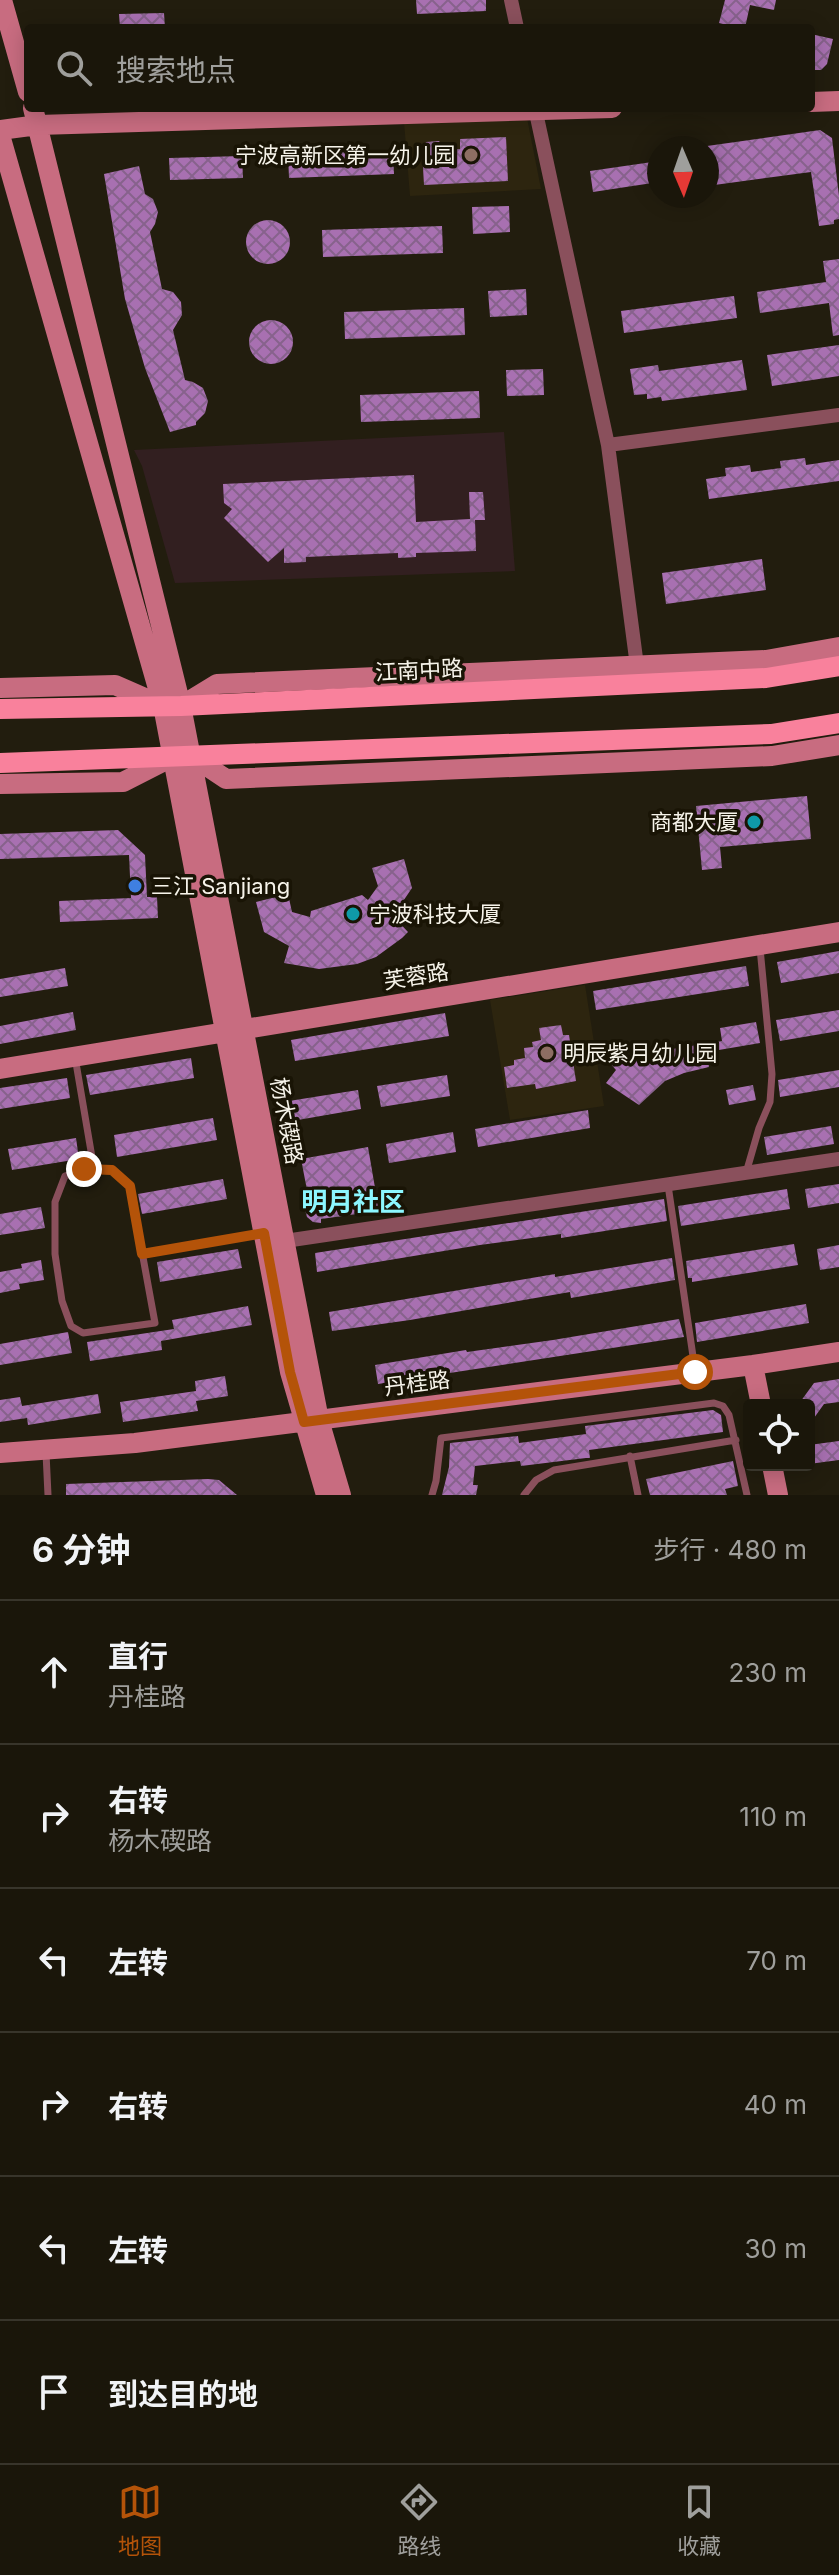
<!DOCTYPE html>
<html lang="zh">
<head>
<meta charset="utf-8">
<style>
	body { margin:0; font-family:Inter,"Noto Sans SC",sans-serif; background:#272318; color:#f1f3f6 }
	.controls { position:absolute; right:24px; bottom:24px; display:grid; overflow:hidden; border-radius:8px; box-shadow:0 4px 20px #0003 }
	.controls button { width:72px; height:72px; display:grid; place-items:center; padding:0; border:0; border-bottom:2px solid #38352b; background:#1a160a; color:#f1f3f6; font:40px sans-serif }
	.compass { position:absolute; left:647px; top:136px; width:72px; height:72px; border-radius:50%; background:#1a160a; box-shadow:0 4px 20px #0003; rotate:178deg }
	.stop { position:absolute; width:24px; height:24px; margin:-18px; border:6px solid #b45309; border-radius:50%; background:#fff }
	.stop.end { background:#b45309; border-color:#fff; box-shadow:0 2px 8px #0008 }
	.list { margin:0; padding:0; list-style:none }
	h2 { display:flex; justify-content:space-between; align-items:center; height:104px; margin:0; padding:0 32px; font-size:34px }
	h2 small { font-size:26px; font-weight:400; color:#9f9f9c }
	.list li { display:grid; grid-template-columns:52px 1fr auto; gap:24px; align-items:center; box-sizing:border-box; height:144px; padding:0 32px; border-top:2px solid #38352b }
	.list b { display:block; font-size:30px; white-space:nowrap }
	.list p { margin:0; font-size:26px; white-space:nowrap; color:#9f9f9c }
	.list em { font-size:26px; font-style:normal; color:#9f9f9c }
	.icon { flex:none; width:44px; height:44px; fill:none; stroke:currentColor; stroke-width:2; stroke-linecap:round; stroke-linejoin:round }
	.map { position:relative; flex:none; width:839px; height:1495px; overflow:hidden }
	.search { position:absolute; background:#1a160a; box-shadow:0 4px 20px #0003; left:24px; right:24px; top:24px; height:88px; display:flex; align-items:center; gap:20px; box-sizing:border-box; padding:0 28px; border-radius:8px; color:#9f9f9c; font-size:30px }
	.sheet { height:968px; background:#1a160a }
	nav { display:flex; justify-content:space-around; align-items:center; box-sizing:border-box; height:112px; border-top:2px solid #38352b; background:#1a160a; font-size:22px; color:#9f9f9c }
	nav a { display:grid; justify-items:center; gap:4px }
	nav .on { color:#b45309 }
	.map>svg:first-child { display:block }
	.commercial { fill:#321f20 }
	.built { fill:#2d250f }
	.building { fill:url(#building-cross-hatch) }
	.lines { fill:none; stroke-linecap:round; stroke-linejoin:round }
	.lane { stroke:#8a505c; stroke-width:7 }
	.street { stroke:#8a505c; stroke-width:14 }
	.secondary { stroke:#c86c80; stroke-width:20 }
	.primary { stroke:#f9819c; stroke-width:20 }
	.route { stroke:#b45309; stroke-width:10 }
	.education-dot { fill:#8d6e63; stroke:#191405; stroke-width:3 }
	.culture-dot { fill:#0f9aa8; stroke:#191405; stroke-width:3 }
	.shop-dot { fill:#3f7fe0; stroke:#191405; stroke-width:3 }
	.labels { text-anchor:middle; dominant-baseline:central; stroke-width:7; stroke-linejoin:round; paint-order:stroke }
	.poi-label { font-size:22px; fill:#f6f3e9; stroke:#191405; text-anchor:start }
	.street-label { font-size:22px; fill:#f6f3e9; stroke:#191405 }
	.quarter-label { font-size:26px; font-weight:bold; fill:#8cf7ff; stroke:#191405 }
</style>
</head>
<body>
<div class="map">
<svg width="839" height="1495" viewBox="0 0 839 1495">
	<defs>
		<pattern id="building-cross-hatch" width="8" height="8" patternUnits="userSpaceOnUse" patternTransform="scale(2)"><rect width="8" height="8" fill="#a870b1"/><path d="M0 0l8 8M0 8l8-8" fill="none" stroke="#87628c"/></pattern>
	</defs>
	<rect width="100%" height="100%" fill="#221d0e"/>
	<path class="commercial" d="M504 432 515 571 175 583 142 466 134 450Z"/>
	<path class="built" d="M527 118 541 189 410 196 404 122Z
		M585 985 604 1106 510 1120 490 1000Z"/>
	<path class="building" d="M416 0H486V11L417 14Z
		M725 0H776L774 10 750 5 745 28H727V25L719 23Z
		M164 13 165 28H120L119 14Z
		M811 34 833 39 827 64 821 70H811Z
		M820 130 832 138 839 196V219L834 220V224L819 226 811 172 707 186V146Z
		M506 137 508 181 424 185 422 150 426 142 439 141 445 150 460 149V139Z
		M393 150 394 174 289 178 288 154Z
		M242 156 243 178 170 180 169 158Z
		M659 161V182L593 192 590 171Z
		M139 166 145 194 153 199 158 212 155 224 150 232 162 289 173 292 181 302 182 315 173 330 185 380 193 382 203 388 208 401 205 413 196 422V425L170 432 145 368 125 299 104 174Z
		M509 206 510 232 473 234 472 207Z
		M246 242a22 22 0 1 1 44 0a22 22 0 1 1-44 0Z
		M442 226 443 253 323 257 322 230Z
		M839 259V335L833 336 829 303 760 313 757 292 826 282 823 261Z
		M526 289 527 315 490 317 488 291Z
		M734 296 737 318 624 333 621 311Z
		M464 308 465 335 345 339 344 312Z
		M249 342a22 22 0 1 1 44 0a22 22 0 1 1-44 0Z
		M839 345V376L772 386 767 355Z
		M742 360 747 390 662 401 661 397 647 399V394L634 395 630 369 658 365 659 371Z
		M543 369 544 395 507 396 506 370Z
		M479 391 480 418 361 422 360 395Z
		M805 458 806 465 839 460V481L709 499 706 479 726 476 725 468 750 465 751 472 781 468 780 461Z
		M414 475 416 522 470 519 469 492H483L485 520H475L476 551 416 553V557L398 558V553L306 557V562L284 563V548L268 562 224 518 232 509 224 503 223 484Z
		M762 559 766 590 666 604 662 573Z
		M807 796 811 839 720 847 722 868 702 870 696 806Z
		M118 830 145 855 147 897H157L158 918 60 922 59 901 131 898 129 855 0 859V834Z
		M404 859 412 888 393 916 408 932 402 938 376 957 357 964 319 969 284 963 289 946 264 932 256 902 288 894 292 912 310 917 311 911 362 895 368 900 378 886 372 868Z
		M839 951V973L781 983 777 962Z
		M746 966 749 986 596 1010 593 991Z
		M65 968 68 986 0 997V979Z
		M839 1010V1031L780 1041 776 1020Z
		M73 1012 76 1030 0 1044V1026Z
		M445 1013 449 1036 295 1061 291 1040Z
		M756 1022 760 1043 707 1052 709 1067 684 1073 665 1081 639 1105 606 1083 616 1070 609 1062 621 1051 627 1059 636 1053 644 1063 672 1049 722 1041 720 1028Z
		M561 1025 563 1035H569L576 1081 536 1089 535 1084 507 1088 504 1067 514 1065V1060L525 1058 524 1048 533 1047 532 1042 541 1040 539 1028Z
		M191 1058 194 1078 90 1095 86 1075Z
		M839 1070V1087L780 1097 778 1080Z
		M447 1075 450 1096 381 1107 377 1086Z
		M67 1078 70 1098 0 1109V1088Z
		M753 1085 756 1100 729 1105 726 1090Z
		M358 1090 361 1109 292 1121 289 1101Z
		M588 1110 590 1128 478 1147 475 1129Z
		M213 1118 217 1140 117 1157 114 1135Z
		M831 1126 834 1144 767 1155 764 1137Z
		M453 1132 456 1152 389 1163 386 1144Z
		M76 1138 79 1159 12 1170 8 1149Z
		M368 1147 379 1211 321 1219V1223L313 1222 307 1217 305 1210H308L305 1190H307L301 1159Z
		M223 1179 227 1199 142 1214 138 1194Z
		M839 1184V1203L808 1208 805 1189Z
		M787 1189 790 1209 681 1226 678 1206Z
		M664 1199 667 1221 561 1238V1234L480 1245 317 1272 315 1253Z
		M41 1207 45 1228 0 1235V1214Z
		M794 1244 798 1265 692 1282V1278H688L686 1261Z
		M839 1245V1267L820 1270 817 1249Z
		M238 1249 242 1268 160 1282 157 1262Z
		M672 1258 675 1280 571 1298 570 1292 410 1320 332 1331 329 1312 555 1274V1277Z
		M41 1260 44 1280 19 1284 20 1289 0 1293V1272L22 1268 21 1264Z
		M806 1304 809 1323 697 1342 695 1323Z
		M248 1306 252 1325 161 1341 162 1350 90 1361 87 1342 174 1329 172 1320Z
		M679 1319 684 1337 378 1384 375 1365 466 1350 467 1352 553 1340Z
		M68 1332 72 1353 0 1365V1344Z
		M225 1376 228 1396 196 1401 198 1411 123 1422 120 1402 196 1391 195 1381Z
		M839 1379V1402L824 1404 809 1425V1405H798L814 1383Z
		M98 1394 101 1413 28 1425 27 1418 0 1422V1400L20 1397 22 1406Z
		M713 1410 721 1415 723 1432 589 1450 590 1458H586L521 1466 520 1461 475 1466 473 1485H478L476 1495H442L449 1467 450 1443 518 1436 519 1443 586 1434 585 1426Z
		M839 1441V1460L809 1464V1445Z
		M733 1461 738 1486 725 1489 727 1495H650L646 1479Z
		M208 1479 219 1480 237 1495H66V1484Z"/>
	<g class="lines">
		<path class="lane" d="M75 1057 94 1169
			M84 1169 112 1170 130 1186 155 1323 83 1333 71 1326 62 1301 55 1254V1202L65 1176Z
			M746 1173 759 1128 770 1102 772 1074 760 948
			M668 1185 695 1370
			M142 1254 262 1233
			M46 1453 48 1495
			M630 1456 638 1495
			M432 1495 436 1481 441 1438 714 1403 723 1406 729 1415 747 1495
			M524 1495 536 1480 554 1470 736 1440"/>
		<path class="street" d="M511 0 517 28
			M535 108 608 445 637 666
			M608 445 839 415
			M285 1241 839 1159"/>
		<path class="secondary" d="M2 0 28 92
			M811 102 839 101
			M33 108 181 706 319 1420 341 1495
			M0 130 38 125 612 108
			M0 135 163 706 290 1372 326 1495
			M0 688 115 685 163 706
			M181 706 217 684 766 660 839 647
			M190 755 226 779 772 756 839 745
			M0 784 123 782 172 757
			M0 1069 839 932
			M753 1365 761 1405
			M0 1453 135 1443 753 1365 839 1352
			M772 1465 778 1495"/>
		<path class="primary" d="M0 709 181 706 766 678 839 666
			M0 763 771 734 839 723"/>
	</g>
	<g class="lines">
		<path class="route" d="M84 1169 112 1170 130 1186 142 1254 264 1233 290 1372 304 1422 695 1372"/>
	</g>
	<g class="education-dot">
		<circle cx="471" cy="155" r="8"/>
		<circle cx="547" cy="1053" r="8"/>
	</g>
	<g class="culture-dot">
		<circle cx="754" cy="822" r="8"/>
		<circle cx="353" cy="914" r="8"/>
	</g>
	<circle class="shop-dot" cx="135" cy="886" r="8"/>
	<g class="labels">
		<g class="poi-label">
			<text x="455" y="155" text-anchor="end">宁波高新区第一幼儿园</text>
			<text x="738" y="822" text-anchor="end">商都大厦</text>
			<text x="151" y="886">三江 Sanjiang</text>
			<text x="369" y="914">宁波科技大厦</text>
			<text x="563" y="1053">明辰紫月幼儿园</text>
		</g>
		<g class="street-label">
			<text transform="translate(419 670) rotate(-3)">江南中路</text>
			<text transform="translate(416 976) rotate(-9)">芙蓉路</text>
			<text transform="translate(287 1121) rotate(79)">杨木碶路</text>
			<text transform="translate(417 1383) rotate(-7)">丹桂路</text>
		</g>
		<g class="quarter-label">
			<text x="353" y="1201">明月社区</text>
		</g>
	</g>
</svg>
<div class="controls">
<button><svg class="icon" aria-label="locate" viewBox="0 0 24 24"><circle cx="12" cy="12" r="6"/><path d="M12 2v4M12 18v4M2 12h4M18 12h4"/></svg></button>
</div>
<svg class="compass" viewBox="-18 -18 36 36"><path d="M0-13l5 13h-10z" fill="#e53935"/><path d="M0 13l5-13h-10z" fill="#9f9f9c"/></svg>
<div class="stop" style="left:695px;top:1372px"></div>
<div class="stop end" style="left:84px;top:1169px"></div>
<div class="search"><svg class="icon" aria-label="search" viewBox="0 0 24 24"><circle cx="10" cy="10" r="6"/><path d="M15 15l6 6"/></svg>搜索地点</div>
</div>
<section class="sheet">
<h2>6 分钟<small>步行 · 480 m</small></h2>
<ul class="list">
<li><svg class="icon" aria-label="ahead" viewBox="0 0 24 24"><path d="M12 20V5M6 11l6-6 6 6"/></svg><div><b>直行</b><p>丹桂路</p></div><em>230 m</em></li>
<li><svg class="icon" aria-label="right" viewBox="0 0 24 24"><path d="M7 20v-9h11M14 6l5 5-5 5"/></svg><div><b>右转</b><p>杨木碶路</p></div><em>110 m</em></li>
<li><svg class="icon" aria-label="left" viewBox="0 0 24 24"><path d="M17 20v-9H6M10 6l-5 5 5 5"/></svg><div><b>左转</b></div><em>70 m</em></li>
<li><svg class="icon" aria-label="right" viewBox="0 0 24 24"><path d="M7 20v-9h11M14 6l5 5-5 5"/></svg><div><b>右转</b></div><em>40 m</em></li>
<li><svg class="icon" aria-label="left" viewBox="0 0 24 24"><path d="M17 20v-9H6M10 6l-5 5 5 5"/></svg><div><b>左转</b></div><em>30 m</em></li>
<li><svg class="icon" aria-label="arrive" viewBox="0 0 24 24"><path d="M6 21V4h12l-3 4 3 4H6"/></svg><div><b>到达目的地</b></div></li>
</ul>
</section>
<nav>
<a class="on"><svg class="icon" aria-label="map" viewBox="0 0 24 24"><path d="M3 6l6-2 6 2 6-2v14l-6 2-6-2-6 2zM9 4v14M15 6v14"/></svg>地图</a>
<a><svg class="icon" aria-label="directions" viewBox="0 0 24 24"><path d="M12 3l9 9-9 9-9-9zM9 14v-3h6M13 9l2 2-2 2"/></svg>路线</a>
<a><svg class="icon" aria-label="saved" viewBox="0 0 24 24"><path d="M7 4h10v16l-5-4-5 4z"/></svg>收藏</a>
</nav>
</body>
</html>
